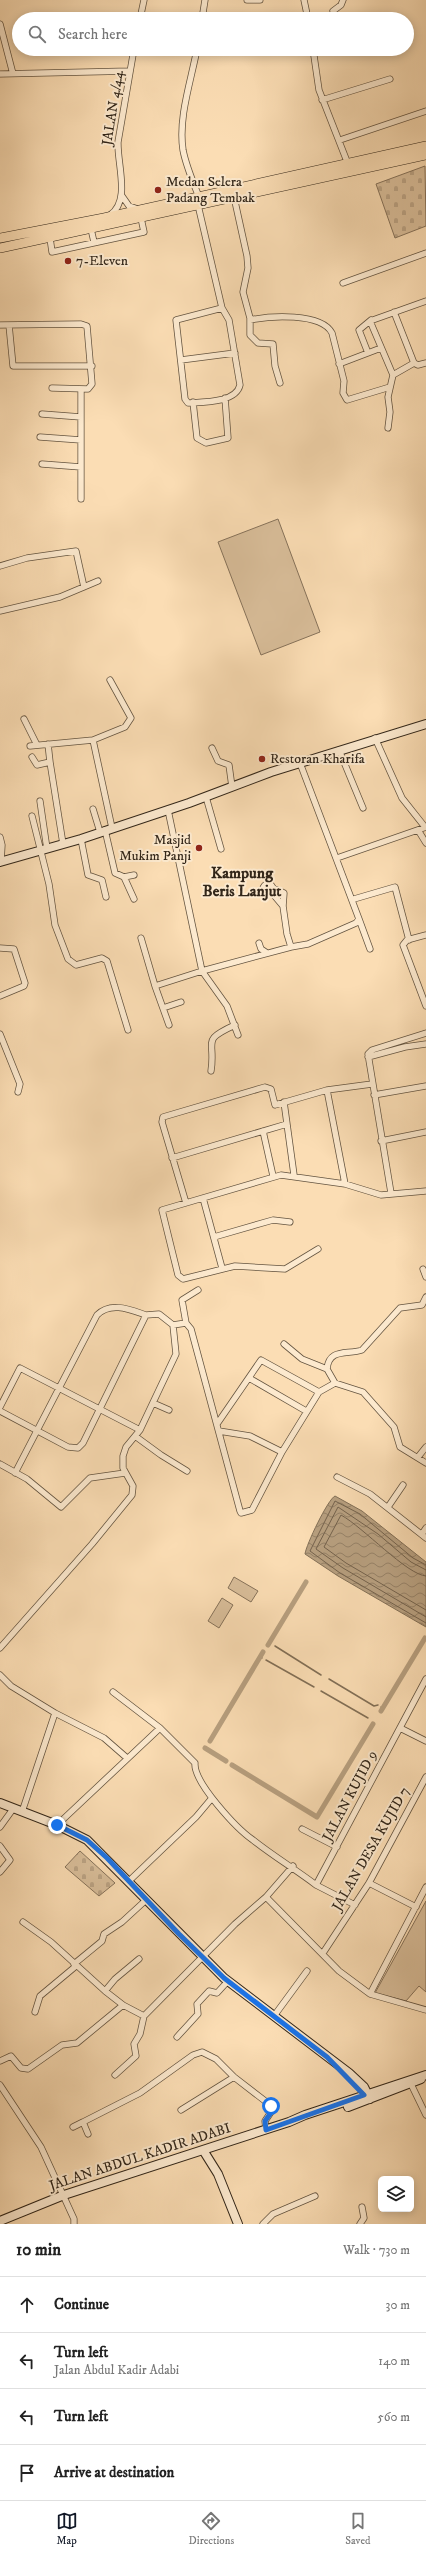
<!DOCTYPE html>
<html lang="en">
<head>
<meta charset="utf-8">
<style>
	body { margin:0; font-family:"IM FELL DW Pica",serif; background:#f2f2f2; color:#222 }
	.controls { position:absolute; right:12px; bottom:12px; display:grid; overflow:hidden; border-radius:6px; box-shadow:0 2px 10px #0003 }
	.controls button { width:36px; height:36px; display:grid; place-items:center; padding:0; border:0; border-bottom:1px solid #e0e0e0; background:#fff; color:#222; font:20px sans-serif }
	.stop { position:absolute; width:12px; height:12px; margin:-9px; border:3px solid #1a73e8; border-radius:50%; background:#fff }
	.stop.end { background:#1a73e8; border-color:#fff; box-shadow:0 1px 4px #0008 }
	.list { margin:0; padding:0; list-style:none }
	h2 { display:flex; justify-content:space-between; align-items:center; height:52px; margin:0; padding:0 16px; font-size:17px }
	h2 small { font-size:13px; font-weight:400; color:#767676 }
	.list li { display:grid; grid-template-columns:26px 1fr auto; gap:12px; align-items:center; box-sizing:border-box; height:56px; padding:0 16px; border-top:1px solid #e0e0e0 }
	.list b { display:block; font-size:15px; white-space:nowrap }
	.list p { margin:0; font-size:13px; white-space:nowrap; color:#767676 }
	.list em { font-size:13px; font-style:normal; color:#767676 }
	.icon { flex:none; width:22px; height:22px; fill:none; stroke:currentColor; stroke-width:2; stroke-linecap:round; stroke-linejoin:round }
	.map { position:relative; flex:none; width:426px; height:2224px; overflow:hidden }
	.search { position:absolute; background:#fff; box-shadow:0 2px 10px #0003; left:12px; right:12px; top:12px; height:44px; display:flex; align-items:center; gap:10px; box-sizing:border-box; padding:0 14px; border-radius:22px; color:#767676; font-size:15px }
	.sheet { height:276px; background:#fff }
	nav { display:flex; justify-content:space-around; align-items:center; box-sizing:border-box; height:56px; border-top:1px solid #e0e0e0; background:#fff; font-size:11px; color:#767676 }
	nav a { display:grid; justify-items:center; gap:2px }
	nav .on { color:#111827 }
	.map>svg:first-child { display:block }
	.cemetery { fill:url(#cemetery-stones); stroke:#86725a }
	.garden { fill:#d9be9a; stroke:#86725a }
	.water { fill:url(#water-waves); stroke:#826f56 }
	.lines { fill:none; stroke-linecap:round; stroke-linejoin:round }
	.shore { stroke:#74624c; stroke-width:1 }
	.stream { stroke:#826f56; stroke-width:1.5 }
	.canal { stroke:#b79f7f; stroke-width:5 }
	.street-casing { stroke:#645440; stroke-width:7 }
	.secondary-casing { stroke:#322619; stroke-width:10 }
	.primary-casing { stroke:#322619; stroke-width:10 }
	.street { stroke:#fce9ce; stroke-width:5.5 }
	.secondary { stroke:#fce9ce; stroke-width:8 }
	.primary { stroke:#fbddb4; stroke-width:9 }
	.route { stroke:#1a73e8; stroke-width:5 }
	.poi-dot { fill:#8f2418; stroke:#fce9ce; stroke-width:1.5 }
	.labels { text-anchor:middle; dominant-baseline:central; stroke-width:4; stroke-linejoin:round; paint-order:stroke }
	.street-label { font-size:14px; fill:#322619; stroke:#fce9ce }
	.poi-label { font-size:14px; fill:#322619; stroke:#fce9ce; text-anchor:start }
	.quarter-label { font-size:16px; font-weight:bold; fill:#322619; stroke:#fce9ce }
</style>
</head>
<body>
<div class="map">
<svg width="426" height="2224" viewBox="0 0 426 2224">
	<defs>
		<pattern id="cemetery-stones" width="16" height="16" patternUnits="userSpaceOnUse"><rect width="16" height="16" fill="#d9be9a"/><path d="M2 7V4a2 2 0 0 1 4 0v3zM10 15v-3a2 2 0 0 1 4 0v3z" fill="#bba384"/></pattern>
		<pattern id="water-waves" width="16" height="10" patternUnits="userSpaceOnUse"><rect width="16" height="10" fill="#b79f7f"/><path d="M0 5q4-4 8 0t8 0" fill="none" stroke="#958167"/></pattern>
	</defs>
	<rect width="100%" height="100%" fill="#fbddb4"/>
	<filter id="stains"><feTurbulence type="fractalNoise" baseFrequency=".005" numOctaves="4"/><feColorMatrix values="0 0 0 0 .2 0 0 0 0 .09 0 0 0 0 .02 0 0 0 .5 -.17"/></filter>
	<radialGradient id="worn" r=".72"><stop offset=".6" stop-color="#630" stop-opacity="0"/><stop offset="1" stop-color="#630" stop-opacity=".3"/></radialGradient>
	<path class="cemetery" d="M425 166 426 226 395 238 376 184Z
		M80 1851 115 1883 99 1896 65 1867Z"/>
	<path class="garden" d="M278 519 320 632 261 655 218 542Z
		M234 1577 258 1591 251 1602 228 1588Z
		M222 1598 233 1605 219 1628 208 1621Z
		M426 1901V1992L419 1986 406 2001 375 1993Z"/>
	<path class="water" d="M335 1496 362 1511 426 1562V1627L338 1576 305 1554C306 1545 328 1499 335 1496Z"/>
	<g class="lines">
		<path class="shore" d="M426 1565 413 1558 360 1514 335 1501 310 1551 340 1573 426 1623
			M426 1570 411 1562 378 1534 338 1507 316 1549 343 1568 426 1617
			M426 1576C407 1575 363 1527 341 1515L324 1547 346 1563 426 1610"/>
		<path class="stream" d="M275 1646 321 1675
			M260 1657 262 1658
			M266 1660 314 1687
			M329 1679 374 1706 378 1705
			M321 1691 368 1718
			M381 1707 383 1708"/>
		<path class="canal" d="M268 1645 306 1582
			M381 1711 425 1638
			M210 1741 263 1652
			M205 1748 226 1761
			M232 1765 317 1817 373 1724"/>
		<defs>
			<path id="street" d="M247 0H260
				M304 0 308 19
				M333 11 341 5 343 0
				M140 19 144 0
				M202 19 205 0
				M0 24 13 74
				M197 49C191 81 178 118 183 150 186 166 193 182 199 197
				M313 49 319 90 348 164
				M0 74 130 71
				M322 100 390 79
				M340 140 426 111
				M122 196 129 206 138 209
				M234 197 247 256 248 268 243 292 250 318V335L258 343 273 344 275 366 280 383
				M198 205 222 308 229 320 240 385C236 403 203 402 188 403L185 399 176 320 222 308
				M110 215C131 201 117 164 118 142L134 49
				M91 229 94 242
				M50 238 52 252 144 232 141 218
				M343 283 426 253
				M394 312 414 363 418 365 426 363
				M250 320C269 316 321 312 332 333L344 381 343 393 347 400 390 387
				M0 325 81 324 87 326 92 384 88 389 52 388
				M9 325 13 366H92
				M368 353 359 330 371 320
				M181 360 235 353
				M339 364 381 348
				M393 375 370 321 426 301
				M81 390V499
				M193 402 197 438 206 443 228 438 225 398
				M42 414 81 417
				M388 428 390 412 388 397 393 375 414 363
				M40 437 81 440
				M42 464 81 467
				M0 566 27 558 76 551 84 587
				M0 611 60 597 98 581
				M110 680 131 718 125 727 93 740 112 828
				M24 719 37 745
				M375 738 402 798 425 827
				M48 744 50 762
				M30 746 93 740
				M212 748 218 761 229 765 232 787
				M339 750 363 808
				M32 757 37 765 50 762 63 844
				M206 797 221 849
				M40 801 47 849
				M93 809 100 832
				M168 810 202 971 291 947 308 944 356 923 359 919 300 763
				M32 816 49 884 55 925 68 959 76 965 102 958 107 961 128 1030
				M105 830 115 873 124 877 134 875
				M418 830 426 843
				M0 837 2 845 1 861
				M81 839 88 875 102 880 106 897
				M337 858 426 827
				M124 877 134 899
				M263 889a5 5 0 1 1 10 0a5 5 0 1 1-10 0Z
				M273 888 284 893 283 906 287 934 291 947
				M272 893 283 906
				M354 899 395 887 409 940
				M359 919 370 949
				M426 935 407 940 403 945 426 1006
				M141 938 155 986 202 971 227 1006 238 1035
				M259 943 261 949 267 953
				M0 948 14 949 25 983 24 986 0 996
				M155 986 169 1025
				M163 1008 181 1002
				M0 1034 20 1084 18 1092
				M368 1057 405 1047 426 1044
				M211 1071C216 1040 200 1041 235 1025
				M327 1090 345 1184
				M374 1095 426 1086
				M284 1102 294 1175
				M263 1131 273 1176
				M381 1141 426 1132
				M172 1158 287 1124
				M391 1193 368 1054 372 1050 426 1033
				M203 1198 222 1268
				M186 1203 162 1122 163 1117 265 1087 271 1089 275 1105 327 1090 372 1084
				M214 1237 273 1220 290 1222
				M318 1249 285 1269 235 1266 183 1279 178 1275 162 1210 281 1175 345 1184 381 1195 426 1191
				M423 1269 426 1277
				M426 1297 422 1305 400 1308 362 1350C347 1355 329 1348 327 1369L335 1383 363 1392 394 1427 400 1447 426 1463
				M186 1323 182 1300 198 1290
				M173 1325 186 1323 191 1329 240 1511 241 1513 252 1510 282 1452 319 1392 261 1360 217 1424
				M284 1344 302 1359 327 1369
				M249 1378 306 1411
				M319 1392 335 1383
				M153 1403 169 1410
				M0 1407 20 1368 140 1430
				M0 1411 68 1447 78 1448 83 1443 146 1315 159 1314 173 1325 176 1354 140 1430 126 1447 123 1456V1468L133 1486 132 1495 92 1544 0 1648
				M219 1431 250 1436 282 1452
				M135 1436 161 1455 187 1471
				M418 1457 426 1447
				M0 1464 27 1479 61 1507 90 1478 125 1473
				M15 1473 97 1315C111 1301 131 1310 146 1315
				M337 1477 370 1494 426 1538
				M388 1507 403 1485
				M422 1534 426 1528
				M0 1675 11 1686 55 1713
				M113 1692 160 1728
				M400 1728 426 1741
				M22 1812 55 1713 104 1738 127 1758
				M57 1825 160 1728 195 1763C193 1782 237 1829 253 1840 273 1856 295 1869 316 1885
				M0 1827 13 1809
				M302 1829 337 1847
				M0 1846 10 1860 0 1872
				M129 1881 196 1817 212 1798
				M369 1883 416 1907
				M266 1897 339 1971 370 1994 426 2010
				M355 1905 316 1885 426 1679
				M23 1922 51 1942 105 1991
				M323 1953 369 1883 426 1777
				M74 1964 102 1941 104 1934 122 1922 146 1900
				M370 1994 426 1887
				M123 2005 144 2016 235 1924 266 1897 293 1866
				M35 2012 40 1996 76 1966
				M274 2016 307 1971
				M177 2037 198 2014 197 2004 209 1991 217 1993 228 1981
				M0 2061 11 2056 21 2068 28 2069 62 2045 77 2043 123 2005 105 1991 115 1979 139 1959
				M115 2075 136 2056 134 2044 140 2034 144 2016
				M411 2084 426 2115
				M0 2085 41 2147 74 2219V2224
				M181 2110 234 2077
				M73 2127 83 2122
				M88 2134 83 2122 140 2093 193 2055 202 2052 216 2059 234 2077 269 2104 271 2112 265 2121 266 2130
				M263 2224 273 2214 315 2196
				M360 2224 364 2218 362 2207"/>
			<path id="secondary" d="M0 862 81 839 189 803 271 772 426 724
				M0 1803 57 1825 87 1840 224 1978 349 2073 364 2087 370 2099
				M348 2107 421 2079
				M203 2150 218 2174 238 2224
				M0 2221 64 2195 289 2122 305 2115 426 2075"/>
			<path id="primary" d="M0 238 104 218 426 146
				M0 248 426 155"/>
		</defs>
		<use href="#street" class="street-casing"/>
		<use href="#secondary" class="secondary-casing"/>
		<use href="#primary" class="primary-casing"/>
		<use href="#street" class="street"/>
		<use href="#secondary" class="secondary"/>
		<use href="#primary" class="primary"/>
	</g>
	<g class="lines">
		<path class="route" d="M57 1825 87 1840 107 1858 179 1934 224 1978 327 2057 364 2095 266 2130 265 2121 270 2114 271 2106"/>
	</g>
	<g class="poi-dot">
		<circle cx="158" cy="190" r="4"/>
		<circle cx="68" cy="261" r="4"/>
		<circle cx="262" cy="759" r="4"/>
		<circle cx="199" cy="848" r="4"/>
	</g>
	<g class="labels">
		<g class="street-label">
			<text transform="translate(113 108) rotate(-81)">JALAN 4/44</text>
			<text transform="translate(350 1796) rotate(-62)">JALAN KUJID 9</text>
			<text transform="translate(371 1849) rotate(-60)">JALAN DESA KUJID 7</text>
			<text transform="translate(140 2157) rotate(-18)">JALAN ABDUL KADIR ADABI</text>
		</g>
		<g class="poi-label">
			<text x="166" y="182">Medan Selera<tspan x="166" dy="16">Padang Tembak</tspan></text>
			<text x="76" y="261">7-Eleven</text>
			<text x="270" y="759">Restoran Kharifa</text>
			<text x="191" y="840" text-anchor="end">Masjid<tspan x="191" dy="16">Mukim Panji</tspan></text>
		</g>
		<g class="quarter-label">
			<text x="242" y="873">Kampung<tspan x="242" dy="18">Beris Lanjut</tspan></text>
		</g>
	</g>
	<rect width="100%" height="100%" filter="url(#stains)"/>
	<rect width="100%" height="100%" fill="url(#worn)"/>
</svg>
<div class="controls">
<button><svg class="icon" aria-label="layers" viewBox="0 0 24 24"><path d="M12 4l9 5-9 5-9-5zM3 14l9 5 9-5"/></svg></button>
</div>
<div class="stop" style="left:271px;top:2106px"></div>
<div class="stop end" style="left:57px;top:1825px"></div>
<div class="search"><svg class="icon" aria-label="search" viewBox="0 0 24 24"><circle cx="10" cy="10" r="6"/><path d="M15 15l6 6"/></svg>Search here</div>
</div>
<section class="sheet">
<h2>10 min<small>Walk · 730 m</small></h2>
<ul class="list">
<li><svg class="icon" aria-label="ahead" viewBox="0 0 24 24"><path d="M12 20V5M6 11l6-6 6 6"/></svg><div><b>Continue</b></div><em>30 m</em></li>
<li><svg class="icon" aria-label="left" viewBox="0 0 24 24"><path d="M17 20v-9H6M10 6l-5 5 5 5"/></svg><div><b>Turn left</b><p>Jalan Abdul Kadir Adabi</p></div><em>140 m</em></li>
<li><svg class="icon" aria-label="left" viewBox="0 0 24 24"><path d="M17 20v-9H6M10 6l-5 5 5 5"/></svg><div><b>Turn left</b></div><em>560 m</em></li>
<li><svg class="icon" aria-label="arrive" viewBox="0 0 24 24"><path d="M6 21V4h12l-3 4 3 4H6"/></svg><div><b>Arrive at destination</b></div></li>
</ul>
</section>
<nav>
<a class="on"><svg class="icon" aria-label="map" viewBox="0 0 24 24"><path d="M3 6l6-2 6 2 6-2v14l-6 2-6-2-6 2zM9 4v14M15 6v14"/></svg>Map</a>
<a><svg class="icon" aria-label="directions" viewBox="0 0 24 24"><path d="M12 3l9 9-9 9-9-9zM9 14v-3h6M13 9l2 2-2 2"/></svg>Directions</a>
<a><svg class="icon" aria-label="saved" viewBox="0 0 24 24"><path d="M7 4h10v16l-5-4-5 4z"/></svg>Saved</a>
</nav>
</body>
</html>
